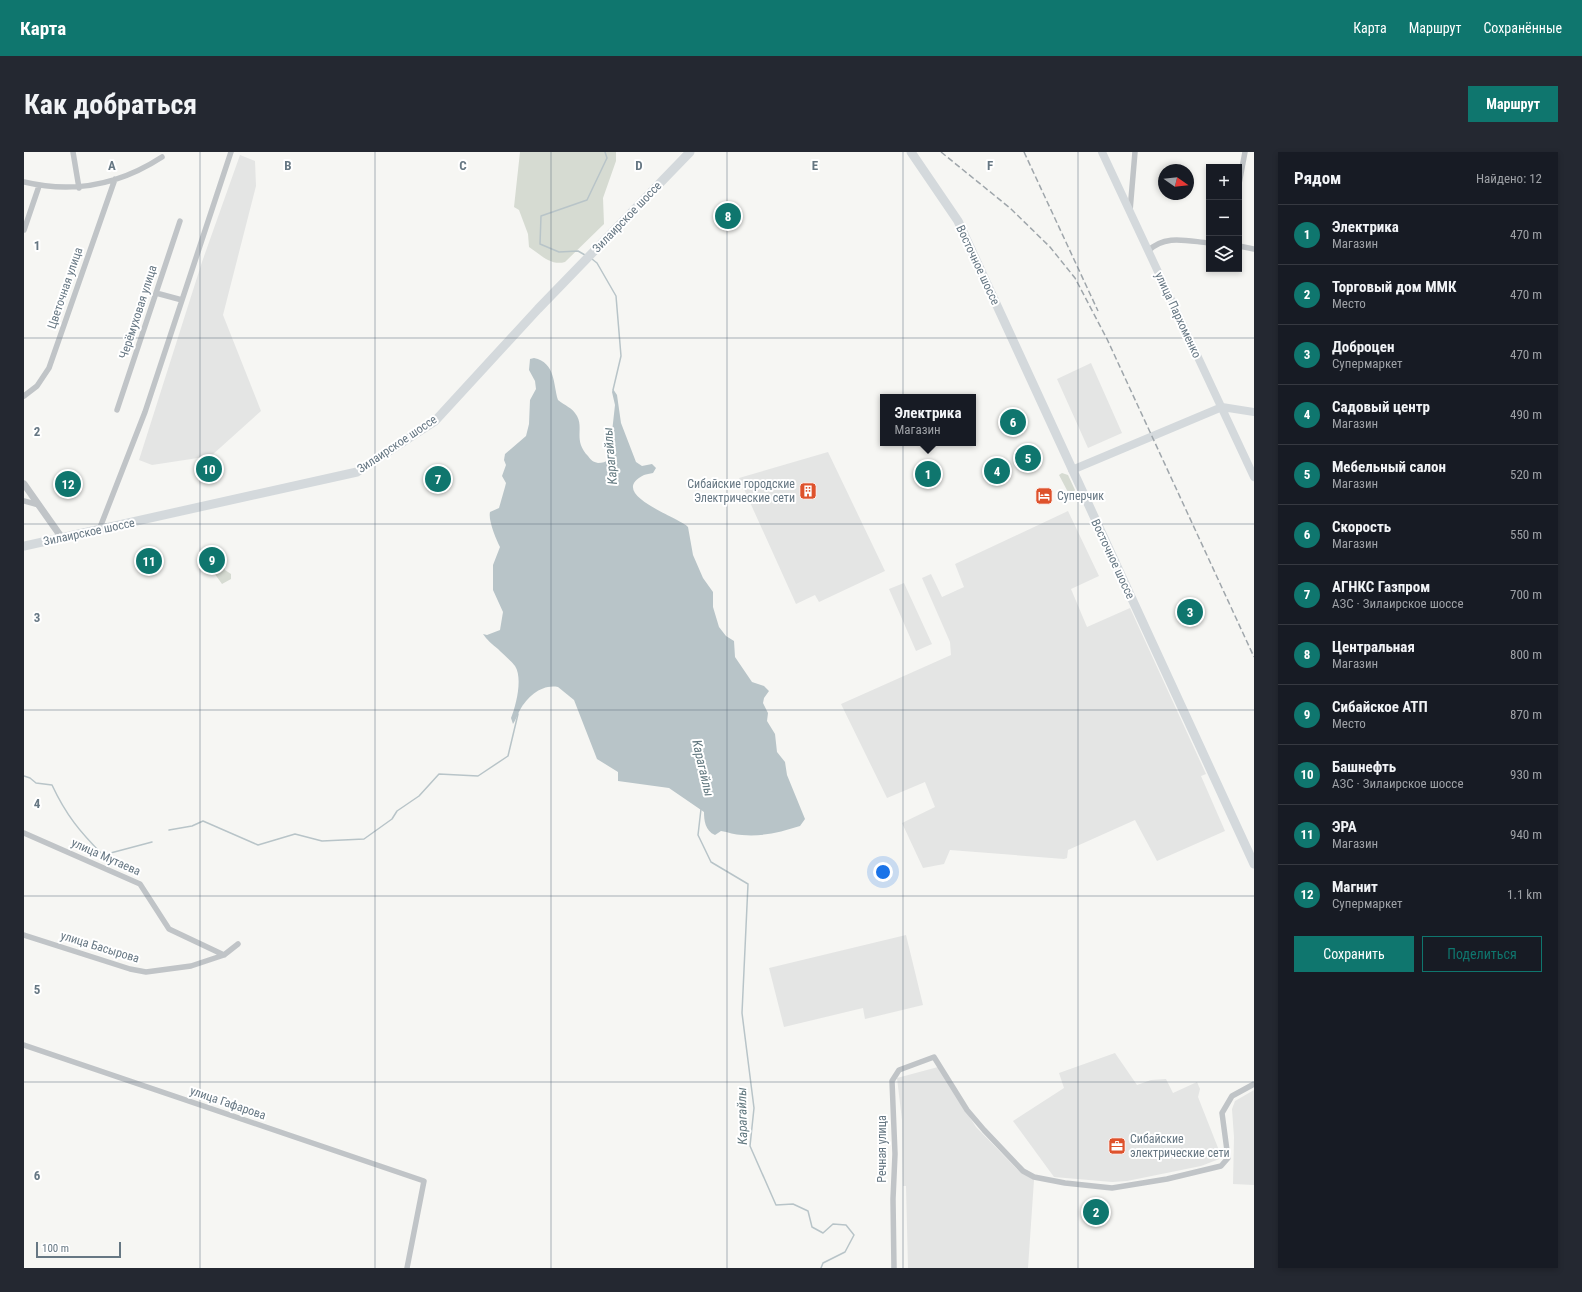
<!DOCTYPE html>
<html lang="ru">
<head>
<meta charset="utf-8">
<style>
	body { margin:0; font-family:"Roboto Condensed",sans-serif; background:#242831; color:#f1f3f6 }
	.controls { position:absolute; right:12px; top:12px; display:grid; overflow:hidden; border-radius:0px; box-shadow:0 2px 6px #0003 }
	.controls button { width:36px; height:36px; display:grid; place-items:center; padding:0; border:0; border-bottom:1px solid #363941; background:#171b24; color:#f1f3f6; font:20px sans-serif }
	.compass { position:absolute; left:1134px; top:12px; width:36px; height:36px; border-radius:50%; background:#171b24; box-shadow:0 2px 6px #0003; rotate:104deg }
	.scale { position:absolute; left:12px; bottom:10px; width:85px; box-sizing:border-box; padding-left:4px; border:2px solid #667783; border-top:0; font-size:11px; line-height:14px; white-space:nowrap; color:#667783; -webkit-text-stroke:3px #fff; paint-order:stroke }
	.you { position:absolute; left:859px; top:720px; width:14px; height:14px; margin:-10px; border:3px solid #fff; border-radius:50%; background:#1a73e8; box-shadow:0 0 0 6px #1a73e833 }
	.badge { display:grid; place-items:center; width:26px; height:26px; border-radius:50%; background:#0f766e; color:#fff; font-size:13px; font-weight:700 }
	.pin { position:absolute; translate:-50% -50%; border:2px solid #fff; box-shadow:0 1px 4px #0006 }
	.popup { position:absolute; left:856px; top:242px; width:96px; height:52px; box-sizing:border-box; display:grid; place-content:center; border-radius:0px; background:#171b24; filter:drop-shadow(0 1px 3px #0005); font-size:13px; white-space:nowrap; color:#9ea1a6 }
	.popup b { font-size:15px; color:#f1f3f6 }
	.popup::after { content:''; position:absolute; left:50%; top:100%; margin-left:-8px; border:8px solid transparent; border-top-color:#171b24 }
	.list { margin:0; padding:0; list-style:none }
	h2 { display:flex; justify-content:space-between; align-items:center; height:52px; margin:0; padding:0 16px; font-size:17px }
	h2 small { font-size:13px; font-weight:400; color:#9ea1a6 }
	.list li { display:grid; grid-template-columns:26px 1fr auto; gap:12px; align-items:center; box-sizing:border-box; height:60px; padding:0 16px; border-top:1px solid #363941 }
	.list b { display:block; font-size:15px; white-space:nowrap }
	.list p { margin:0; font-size:13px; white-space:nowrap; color:#9ea1a6 }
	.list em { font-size:13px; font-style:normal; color:#9ea1a6 }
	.actions { display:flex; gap:8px; padding:12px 16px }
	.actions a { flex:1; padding:9px 0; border:1px solid #0f766e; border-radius:0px; text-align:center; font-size:14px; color:#0f766e }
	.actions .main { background:#0f766e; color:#fff }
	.icon { flex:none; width:22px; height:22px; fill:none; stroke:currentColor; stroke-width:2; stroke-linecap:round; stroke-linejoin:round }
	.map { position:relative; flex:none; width:1230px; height:1116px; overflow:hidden; border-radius:0px }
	header { display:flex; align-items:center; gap:24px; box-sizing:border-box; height:56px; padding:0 20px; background:#0f766e; color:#fff }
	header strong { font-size:19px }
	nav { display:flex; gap:22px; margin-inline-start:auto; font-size:14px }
	.intro { display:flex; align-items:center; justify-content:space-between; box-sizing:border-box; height:96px; padding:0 24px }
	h1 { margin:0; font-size:28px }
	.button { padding:10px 18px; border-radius:0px; background:#0f766e; color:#fff; font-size:14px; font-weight:700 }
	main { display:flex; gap:24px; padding:0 24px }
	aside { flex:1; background:#171b24; border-radius:0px; box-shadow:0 2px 6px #0003 }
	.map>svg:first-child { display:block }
	.built { fill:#e4e5e4 }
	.green { fill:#d6dbd2 }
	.water { fill:#b8c4c8 }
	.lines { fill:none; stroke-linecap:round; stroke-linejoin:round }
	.stream { stroke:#b8c4c8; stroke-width:1.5 }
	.minor { stroke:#c0c4c7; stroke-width:5.5 }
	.tertiary { stroke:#c0c4c7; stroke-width:7 }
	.secondary { stroke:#d4d9dc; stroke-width:8 }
	.primary { stroke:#d4d9dc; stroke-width:9 }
	.rail { stroke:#9fa6ab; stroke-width:1.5; stroke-dasharray:6 3; stroke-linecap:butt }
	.grid { fill:none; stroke:#667783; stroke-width:1; stroke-opacity:0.55 }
	.labels { text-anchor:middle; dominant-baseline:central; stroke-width:4; stroke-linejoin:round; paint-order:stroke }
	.street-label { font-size:12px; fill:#667783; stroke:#fff }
	.poi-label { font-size:12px; fill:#667783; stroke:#fff; text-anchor:start }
	.water-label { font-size:13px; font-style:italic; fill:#62787f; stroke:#fff }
	.grid-label { font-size:13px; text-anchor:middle; font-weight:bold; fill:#667783; stroke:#fff; stroke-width:4; stroke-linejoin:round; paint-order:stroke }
</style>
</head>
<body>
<header>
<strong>Карта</strong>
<nav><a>Карта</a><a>Маршрут</a><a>Сохранённые</a></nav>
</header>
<div class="intro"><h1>Как добраться</h1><a class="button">Маршрут</a></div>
<main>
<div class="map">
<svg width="1230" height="1116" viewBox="0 0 1230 1116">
	<rect width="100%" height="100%" fill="#f6f6f3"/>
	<path class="built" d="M216 3 231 9 232 34 199 163 237 259 187 304 128 313 115 308 178 110Z
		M1067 211 1098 281 1064 296 1033 227Z
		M804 300 861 419 795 450 791 443 772 452 715 326Z
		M1044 359 1075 424 1047 437 1063 475 1106 456 1182 622 1177 624 1201 679 1133 709 1111 668 1044 698 1043 706 1040 707 926 698 920 712 899 716 878 671 911 655 901 630 863 646 817 552 927 503 926 490 898 426 907 422 918 445 940 435 931 412Z
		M880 431 908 492 892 499 865 437Z
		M882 783 899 853 841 867 839 856 760 875 745 816Z
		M1091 901 1113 933 1127 928 1142 927 1149 941 1173 930 1176 937 1174 945 1198 1006 1177 1014 1103 1029 1088 1030 1030 1025 989 969 1040 936 1035 921Z
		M914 915 952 975 994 1018 1010 1028 1004 1116H884L882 1034H879L878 968 873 926Z
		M1230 938V1033L1209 1032 1210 985 1208 957 1211 949Z"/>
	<path class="green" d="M496 0H592V9L579 46 580 72 541 110C527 114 517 103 505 95L504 82 495 58 490 55Z
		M1038 321 1044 323 1051 338 1049 342 1046 344 1035 323Z
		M194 412 200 413 201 418 207 422V427L198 432 188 418Z"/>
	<path class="water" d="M510 206C532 211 529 232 534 248 541 254 548 255 553 264 560 277 549 288 564 304 567 308 569 310 574 311 578 311 582 310 585 307L591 253 588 240 589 237 593 243 597 271 612 310 618 314 628 312 632 316 629 321C626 322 622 322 620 323 581 342 657 366 664 375L669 403 679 426 689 440V455L695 475 702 484 710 489 711 505 728 530 740 534 745 539 740 546 739 551 744 561 743 569 751 582 753 600 761 610 763 623 781 667 776 674C757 680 738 685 718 683 711 683 704 680 697 679L691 683C681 679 680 668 680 660L645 636 594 629V620L573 607 550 548 534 535C518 532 504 544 496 558 493 563 492 568 489 572L487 566C492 554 499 526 491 514 487 509 479 502 474 497 468 492 463 488 459 482L463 483 476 478 479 460 469 438V413L476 395C472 387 464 368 466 360L475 356 481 335 482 331 478 324 482 313 480 308 481 302 502 284 505 272 506 248 512 237 511 229 505 218 506 207Z"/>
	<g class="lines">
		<path class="stream" d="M561 103 554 99 535 100 516 92 517 64 563 48 583 6 581 0
			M568 107 573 111 592 144 597 204 589 238
			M0 624 6 626 12 631 28 633C42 663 56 680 79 703L128 690
			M677 657 674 683 687 710 724 732 718 861 730 956 726 994 752 1053 769 1052 784 1059 788 1075 799 1081 809 1072 822 1073 830 1083 821 1100 799 1111 797 1116
			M145 678 168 674 179 669 234 693 271 682 298 689 340 687 368 667 373 659 395 644 415 622 454 624 484 604 494 562"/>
		<path class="minor" d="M49 0 55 36
			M0 30C50 42 95 33 138 5
			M1215 32 1221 0
			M1106 59 1111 0
			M0 78 15 34
			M1215 94 1230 97
			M1124 99C1141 82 1163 89 1185 91
			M132 141 158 148
			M0 244 13 234 25 216 91 27
			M93 258 156 69
			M0 349 15 353
			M75 378 121 260 207 0
			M0 681 116 732 145 777 200 803
			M0 783 106 817 122 820 167 814 200 803 214 792
			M0 893 400 1029 383 1116
			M870 1116 869 1047 871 1002 868 929 875 918 910 905 943 958 960 978 999 1019 1010 1025 1041 1031 1088 1036 1143 1027 1197 1014 1204 1006 1198 961 1208 944 1230 932"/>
		<path class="tertiary" d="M0 332 38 386"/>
		<path class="secondary" d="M1078 0 1230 325
			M1048 318 1198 255 1230 260"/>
		<path class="primary" d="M887 0 934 69 1230 712
			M0 394 333 320 411 269 514 157 666 0"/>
		<path class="rail" d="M917 0 986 56 1026 95 1051 126 1083 187 1230 505
			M1000 0 1074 159"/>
	</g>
	<path class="grid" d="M176 0V1116M351 0V1116M527 0V1116M703 0V1116M879 0V1116M1054 0V1116M0 186H1230M0 372H1230M0 558H1230M0 744H1230M0 930H1230"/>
	<defs>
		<symbol id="building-square" viewBox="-11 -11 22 22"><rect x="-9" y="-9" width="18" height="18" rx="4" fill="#de522c" stroke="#fff"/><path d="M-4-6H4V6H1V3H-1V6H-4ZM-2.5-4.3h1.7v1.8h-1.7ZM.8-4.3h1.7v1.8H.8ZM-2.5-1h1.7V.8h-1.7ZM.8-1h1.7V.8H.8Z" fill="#fff"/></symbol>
		<symbol id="hotel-square" viewBox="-11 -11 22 22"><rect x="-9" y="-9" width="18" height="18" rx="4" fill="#de522c" stroke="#fff"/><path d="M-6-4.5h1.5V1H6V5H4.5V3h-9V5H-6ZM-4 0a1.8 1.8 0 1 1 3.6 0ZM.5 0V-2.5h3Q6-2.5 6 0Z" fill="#fff"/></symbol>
		<symbol id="office-square" viewBox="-11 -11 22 22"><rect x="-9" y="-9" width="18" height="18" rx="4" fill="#de522c" stroke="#fff"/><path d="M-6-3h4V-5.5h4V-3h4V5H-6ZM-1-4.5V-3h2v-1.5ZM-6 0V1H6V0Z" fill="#fff"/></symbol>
	</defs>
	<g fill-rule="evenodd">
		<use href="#building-square" x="774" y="329" width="20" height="20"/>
		<use href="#hotel-square" x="1010" y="334" width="20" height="20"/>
		<use href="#office-square" x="1083" y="984" width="20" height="20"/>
	</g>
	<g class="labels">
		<g class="street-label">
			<text transform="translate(603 65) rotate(-46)">Зилаирское шоссе</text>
			<text transform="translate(954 113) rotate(65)">Восточное шоссе</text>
			<text transform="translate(41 136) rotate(-71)">Цветочная улица</text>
			<text transform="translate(114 160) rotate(-72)">Черёмуховая улица</text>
			<text transform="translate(1154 163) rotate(65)">улица Пархоменко</text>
			<text transform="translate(373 292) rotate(-34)">Зилаирское шоссе</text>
			<text transform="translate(65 380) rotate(-12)">Зилаирское шоссе</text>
			<text transform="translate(1089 407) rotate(65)">Восточное шоссе</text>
			<text transform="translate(82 705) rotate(24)">улица Мутаева</text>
			<text transform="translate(76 795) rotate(17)">улица Басырова</text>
			<text transform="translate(204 951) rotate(19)">улица Гафарова</text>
			<text transform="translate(858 997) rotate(-90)">Речная улица</text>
		</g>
		<g class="poi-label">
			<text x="771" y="332" text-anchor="end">Сибайские городские<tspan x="771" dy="14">Электрические сети</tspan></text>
			<text x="1033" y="344">Суперчик</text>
			<text x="1106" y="987">Сибайские<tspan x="1106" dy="14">электрические сети</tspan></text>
		</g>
		<g class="water-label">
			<text transform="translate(586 304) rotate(-95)">Карагайлы</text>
			<text transform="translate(679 616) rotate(77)">Карагайлы</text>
			<text transform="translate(718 964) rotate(-91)">Карагайлы</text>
		</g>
	</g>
	<g class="grid-label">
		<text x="88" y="18">A</text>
		<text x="264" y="18">B</text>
		<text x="439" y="18">C</text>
		<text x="615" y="18">D</text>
		<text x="791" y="18">E</text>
		<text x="966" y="18">F</text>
		<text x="13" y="98">1</text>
		<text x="13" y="284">2</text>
		<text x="13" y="470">3</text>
		<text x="13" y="656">4</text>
		<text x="13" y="842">5</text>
		<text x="13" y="1028">6</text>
	</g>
</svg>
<div class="controls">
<button>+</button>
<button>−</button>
<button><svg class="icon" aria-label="layers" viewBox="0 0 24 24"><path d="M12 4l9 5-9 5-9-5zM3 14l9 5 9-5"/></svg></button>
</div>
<svg class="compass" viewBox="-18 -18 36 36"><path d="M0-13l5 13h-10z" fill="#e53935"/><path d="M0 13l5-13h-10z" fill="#9ea1a6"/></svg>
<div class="scale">100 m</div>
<div class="you"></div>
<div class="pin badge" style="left:904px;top:322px">1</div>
<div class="popup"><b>Электрика</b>Магазин</div>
<div class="pin badge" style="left:1072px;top:1060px">2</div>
<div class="pin badge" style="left:1166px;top:460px">3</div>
<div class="pin badge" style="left:973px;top:319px">4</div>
<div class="pin badge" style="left:1004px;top:306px">5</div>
<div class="pin badge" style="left:989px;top:270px">6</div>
<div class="pin badge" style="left:414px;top:327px">7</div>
<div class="pin badge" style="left:704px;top:64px">8</div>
<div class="pin badge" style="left:188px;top:408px">9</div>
<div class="pin badge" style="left:185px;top:317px">10</div>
<div class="pin badge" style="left:125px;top:409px">11</div>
<div class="pin badge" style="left:44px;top:332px">12</div>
</div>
<aside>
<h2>Рядом<small>Найдено: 12</small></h2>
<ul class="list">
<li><span class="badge">1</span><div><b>Электрика</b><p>Магазин</p></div><em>470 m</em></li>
<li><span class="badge">2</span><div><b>Торговый дом ММК</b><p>Место</p></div><em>470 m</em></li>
<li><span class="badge">3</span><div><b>Доброцен</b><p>Супермаркет</p></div><em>470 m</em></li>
<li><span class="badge">4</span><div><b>Садовый центр</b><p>Магазин</p></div><em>490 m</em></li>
<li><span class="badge">5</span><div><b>Мебельный салон</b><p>Магазин</p></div><em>520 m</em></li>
<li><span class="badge">6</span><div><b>Скорость</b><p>Магазин</p></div><em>550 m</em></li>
<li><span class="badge">7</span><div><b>АГНКС Газпром</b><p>АЗС · Зилаирское шоссе</p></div><em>700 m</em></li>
<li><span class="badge">8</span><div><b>Центральная</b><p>Магазин</p></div><em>800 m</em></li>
<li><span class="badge">9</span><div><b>Сибайское АТП</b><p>Место</p></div><em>870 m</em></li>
<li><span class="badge">10</span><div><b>Башнефть</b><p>АЗС · Зилаирское шоссе</p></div><em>930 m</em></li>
<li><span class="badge">11</span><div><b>ЭРА</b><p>Магазин</p></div><em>940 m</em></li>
<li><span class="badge">12</span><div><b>Магнит</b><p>Супермаркет</p></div><em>1.1 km</em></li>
</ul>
<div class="actions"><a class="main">Сохранить</a><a>Поделиться</a></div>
</aside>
</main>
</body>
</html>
